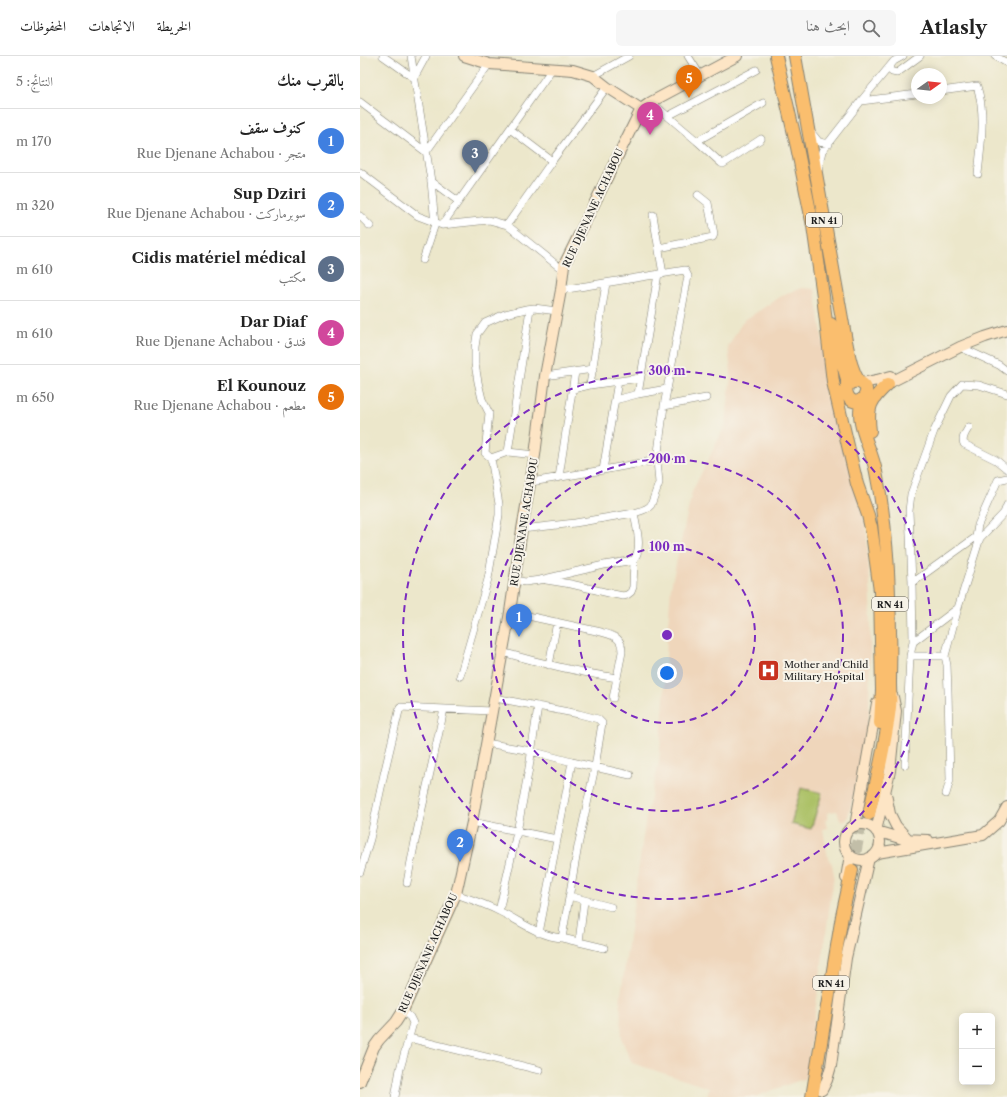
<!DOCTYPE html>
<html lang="ar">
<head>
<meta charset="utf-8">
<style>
	body { margin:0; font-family:"Libre Caslon Text",Amiri,serif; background:#f6f6f6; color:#222; direction:rtl }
	.controls { position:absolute; right:12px; bottom:12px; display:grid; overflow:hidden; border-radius:6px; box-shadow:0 2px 10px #0003 }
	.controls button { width:36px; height:36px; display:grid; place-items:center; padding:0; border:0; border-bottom:1px solid #e0e0e0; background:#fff; color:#222; font:20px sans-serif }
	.compass { position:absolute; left:551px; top:12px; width:36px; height:36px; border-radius:50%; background:#fff; box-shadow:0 2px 10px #0003; rotate:75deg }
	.you { position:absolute; left:307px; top:617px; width:14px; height:14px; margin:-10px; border:3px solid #fff; border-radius:50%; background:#1a73e8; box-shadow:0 0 0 6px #1a73e833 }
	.badge { display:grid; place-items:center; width:26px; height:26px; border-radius:50%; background:#db2777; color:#fff; font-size:13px; font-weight:700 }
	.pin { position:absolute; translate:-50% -33px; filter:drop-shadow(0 1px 2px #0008) }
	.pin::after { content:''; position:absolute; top:21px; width:14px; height:12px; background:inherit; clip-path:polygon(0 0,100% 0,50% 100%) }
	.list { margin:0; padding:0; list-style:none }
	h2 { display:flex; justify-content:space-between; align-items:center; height:52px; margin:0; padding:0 16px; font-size:17px }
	h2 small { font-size:13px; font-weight:400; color:#767676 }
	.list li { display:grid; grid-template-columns:26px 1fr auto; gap:12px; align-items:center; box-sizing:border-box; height:64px; padding:0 16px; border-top:1px solid #e0e0e0 }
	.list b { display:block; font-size:15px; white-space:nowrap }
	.list p { margin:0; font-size:13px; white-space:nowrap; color:#767676 }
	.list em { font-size:13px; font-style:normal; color:#767676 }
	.icon { flex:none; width:22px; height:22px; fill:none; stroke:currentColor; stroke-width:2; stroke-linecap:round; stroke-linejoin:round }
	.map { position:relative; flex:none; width:647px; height:1041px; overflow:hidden; direction:ltr }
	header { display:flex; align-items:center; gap:24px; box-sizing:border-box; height:56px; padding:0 20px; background:#fff; border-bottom:1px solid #e0e0e0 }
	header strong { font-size:19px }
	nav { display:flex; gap:22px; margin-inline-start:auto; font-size:14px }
	.search { width:280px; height:36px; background:#f6f6f6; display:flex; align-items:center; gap:10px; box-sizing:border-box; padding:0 14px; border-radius:6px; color:#767676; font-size:15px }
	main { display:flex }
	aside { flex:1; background:#fff }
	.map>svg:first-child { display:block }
	.built { fill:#efd6bb }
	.pitch { fill:#acc166; stroke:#646e41 }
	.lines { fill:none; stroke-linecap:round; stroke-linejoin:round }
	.highway-tunnel { stroke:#c2bea8; stroke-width:12; stroke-dasharray:12 6; stroke-linecap:butt }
	.street-casing { stroke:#848274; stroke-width:8 }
	.secondary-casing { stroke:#848274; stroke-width:12 }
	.highway-casing { stroke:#848274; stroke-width:14 }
	.street { stroke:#fff; stroke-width:7 }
	.secondary { stroke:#fde5c5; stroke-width:10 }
	.highway { stroke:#fabe6e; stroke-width:12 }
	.ring { fill:none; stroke:#7b2cbf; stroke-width:2; stroke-dasharray:7 5 }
	.labels { text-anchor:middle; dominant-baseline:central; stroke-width:4; stroke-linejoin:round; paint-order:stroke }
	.shield { fill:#f7f3e8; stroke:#5e5c59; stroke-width:1 }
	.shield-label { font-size:9px; font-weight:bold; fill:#1c1c1c }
	.street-label { font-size:10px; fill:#1c1c1c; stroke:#f7f3e8 }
	.poi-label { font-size:10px; fill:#1c1c1c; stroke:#f7f3e8; text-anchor:start }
	.centre { fill:#7b2cbf; stroke:#f7f3e8; stroke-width:2 }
	.ring-label { font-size:12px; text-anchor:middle; font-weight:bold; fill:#7b2cbf; stroke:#f7f3e8; stroke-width:4; stroke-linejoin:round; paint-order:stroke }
</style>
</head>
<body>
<header>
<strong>Atlasly</strong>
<div class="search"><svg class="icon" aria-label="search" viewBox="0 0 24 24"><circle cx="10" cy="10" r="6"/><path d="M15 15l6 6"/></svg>ابحث هنا</div>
<nav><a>الخريطة</a><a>الاتجاهات</a><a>المحفوظات</a></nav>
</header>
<main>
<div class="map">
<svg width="647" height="1041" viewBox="0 0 647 1041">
	<rect width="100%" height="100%" fill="#f7f3e8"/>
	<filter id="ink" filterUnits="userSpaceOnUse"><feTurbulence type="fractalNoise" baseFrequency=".025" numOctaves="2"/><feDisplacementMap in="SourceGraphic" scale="8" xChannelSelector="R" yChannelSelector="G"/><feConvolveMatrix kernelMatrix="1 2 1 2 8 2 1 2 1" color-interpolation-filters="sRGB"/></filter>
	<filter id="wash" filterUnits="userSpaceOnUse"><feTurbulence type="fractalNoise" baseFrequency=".012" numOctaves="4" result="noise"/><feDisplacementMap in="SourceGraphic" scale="16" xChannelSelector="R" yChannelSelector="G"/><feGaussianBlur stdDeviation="0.9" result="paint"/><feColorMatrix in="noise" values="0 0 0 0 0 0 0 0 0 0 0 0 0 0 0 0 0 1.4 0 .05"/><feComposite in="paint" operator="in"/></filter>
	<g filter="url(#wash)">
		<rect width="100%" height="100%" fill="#ece7cb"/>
		<path class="built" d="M442 232 455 233 468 318 506 471 507 482 511 545 509 659 503 697 491 750 487 763 484 765 480 764 477 755 467 757 468 763 465 764 467 772 463 773 468 802 472 808 474 819 446 1022 394 1041H347L349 1032 272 1007 262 984 260 946 285 767 299 706 304 645 307 583 311 531 332 436 366 368 371 317 368 291 383 265 425 238Z"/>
		<path class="pitch" d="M441 732 462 737 451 773 431 768Z"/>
	</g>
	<g filter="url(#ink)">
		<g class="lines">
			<path class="highway-tunnel" d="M492 814 503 756"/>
			<defs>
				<path id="street" d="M23 0 54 22 66 0
					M51 0 71 125 75 168 63 204
					M328 0 340 19
					M635 0 647 7
					M528 12 532 16 537 17 560 0
					M233 20 269 0
					M581 35 617 30C626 58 621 89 618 118
					M501 45 557 38
					M0 46 66 96 129 8
					M291 46 337 85 361 107 363 108 401 83
					M308 60 396 14
					M150 73 192 105
					M450 75 459 86 469 88
					M337 85 403 47
					M458 114 462 95 501 45 534 5 543 0
					M0 116 58 160 82 169 129 164 147 169 203 214
					M71 125 98 145
					M293 159 303 218
					M0 160 10 170
					M82 169 192 13
					M147 169 192 105 247 31
					M299 192 353 181 354 178 348 147 338 139
					M201 234 325 214 328 220 304 350 297 404 299 427 291 449C287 454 280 455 274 457
					M600 291 639 309 647 315
					M185 320 233 313
					M230 329 246 227
					M213 333 230 329 280 322
					M278 338 298 218
					M255 344 278 338 307 333
					M304 350 346 342
					M609 371C606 376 601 382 604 388L636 404 647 413
					M148 396 170 253
					M131 402 148 396 175 399
					M243 414 258 325
					M199 421 215 316
					M171 426 243 414 297 404
					M616 481 618 469 638 424 647 422
					M155 524 165 526 180 524 244 509 274 504C283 491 276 471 274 457L215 467 162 473
					M186 524 211 528 253 538 263 540 267 539 271 536 273 531 274 504
					M552 527 616 481 620 482 644 457 647 449
					M150 556 241 576C254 580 262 581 262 596L253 642
					M553 586 598 552
					M142 596C180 607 218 616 257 622
					M550 600H585
					M189 609 197 566
					M100 620 128 523 139 459V448L131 402 125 397 129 357 122 343 118 326 115 308V291L117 278 125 267 145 258 166 253 174 252 197 255
					M126 687 171 695 212 706 270 719
					M545 709 550 600 553 586 552 527 549 455 551 438 574 375 591 340 602 328 619 329 647 338
					M586 738 590 724 588 635 587 609 585 600 598 552 620 482
					M112 766 197 783
					M0 816 10 783 24 718 40 651 132 655
					M47 827C57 769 72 711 84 653
					M96 838C110 843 125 848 139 855 160 865 178 880 202 882L218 790 235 711 242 667 238 663 219 658 135 642
					M209 840 251 851
					M139 855 157 776 169 712 178 650
					M179 877 212 706
					M202 882 244 892
					M219 886 224 845
					M49 982 179 1014
					M35 1041 40 1013 53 967 50 961 43 955"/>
				<path id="secondary" d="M104 0 129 8 213 14 233 20 247 31 281 53
					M502 327 517 324 531 320
					M521 331 600 291 625 281 647 274
					M526 738 530 758 536 770 548 783
					M484 786a18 18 0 1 1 36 0a18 18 0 1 1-36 0Z
					M495 770 517 647
					M516 775 530 715 536 655 533 641
					M516 775 543 783 568 784
					M517 797 623 779 639 765 647 751
					M486 822 490 799
					M0 1026 14 991 19 984 36 966 43 955 67 902 96 838 112 766 150 556 162 473 175 399 185 320 201 234 204 209 281 53 291 46 377 0
					M462 1034 467 1024 471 1010 486 902 509 802"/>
				<path id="highway" d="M416 0 437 91 453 170 463 240 473 326 497 428 508 459 512 477
					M435 0 486 285C489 299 491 313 499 326
					M471 268 487 323V331
					M505 340C490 359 475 323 499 326 512 332 504 339 501 349 499 355 500 361 501 367 504 383 513 399 516 416 527 469 529 522 530 576 531 593 530 610 530 627 530 635 531 643 530 651 526 687 517 723 509 758
					M510 375C507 351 510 344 528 328
					M511 470 520 535 522 634 520 667
					M452 1041 482 860 492 814"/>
			</defs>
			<use href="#street" class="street-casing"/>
			<use href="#secondary" class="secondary-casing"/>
			<use href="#highway" class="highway-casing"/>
			<use href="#street" class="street"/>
			<use href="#secondary" class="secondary"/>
			<use href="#highway" class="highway"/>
		</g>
	</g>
	<g class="ring">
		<circle cx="307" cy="579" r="88"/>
		<circle cx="307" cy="579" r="176"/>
		<circle cx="307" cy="579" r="264"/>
	</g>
	<defs>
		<symbol id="hospital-square" viewBox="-11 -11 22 22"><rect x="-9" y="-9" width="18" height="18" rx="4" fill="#c8321e" stroke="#f7f3e8"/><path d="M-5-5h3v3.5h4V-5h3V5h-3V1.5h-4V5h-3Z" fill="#fff"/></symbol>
	</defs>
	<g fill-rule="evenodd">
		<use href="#hospital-square" x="396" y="602" width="25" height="25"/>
	</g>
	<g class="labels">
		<g class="shield">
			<rect x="446" y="157" width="36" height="14" rx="3"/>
			<rect x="512" y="541" width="36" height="14" rx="3"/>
			<rect x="453" y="920" width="36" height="14" rx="3"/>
		</g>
		<g class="shield-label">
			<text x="464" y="164">RN 41</text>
			<text x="530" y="548">RN 41</text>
			<text x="471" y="927">RN 41</text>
		</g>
		<g class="street-label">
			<text transform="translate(233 152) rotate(-65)">RUE DJENANE ACHABOU</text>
			<text transform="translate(164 466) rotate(-81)">RUE DJENANE ACHABOU</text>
			<text transform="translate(68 897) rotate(-66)">RUE DJENANE ACHABOU</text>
		</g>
		<g class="poi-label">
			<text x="424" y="608">Mother and Child<tspan x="424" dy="12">Military Hospital</tspan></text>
		</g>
	</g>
	<circle cx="307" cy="579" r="6" class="centre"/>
	<g class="ring-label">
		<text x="307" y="319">300 m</text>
		<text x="307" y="407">200 m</text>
		<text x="307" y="495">100 m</text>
	</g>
</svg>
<div class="controls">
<button>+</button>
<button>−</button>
</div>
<svg class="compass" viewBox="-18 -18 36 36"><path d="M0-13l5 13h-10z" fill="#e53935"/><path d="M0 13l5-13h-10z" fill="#767676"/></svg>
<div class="you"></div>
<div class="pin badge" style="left:159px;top:581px;background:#3f7fe0">1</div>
<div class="pin badge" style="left:100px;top:806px;background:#3f7fe0">2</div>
<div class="pin badge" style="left:115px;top:117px;background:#5c6f8a">3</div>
<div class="pin badge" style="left:290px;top:79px;background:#d1479c">4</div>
<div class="pin badge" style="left:329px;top:42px;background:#e8710a">5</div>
</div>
<aside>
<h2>بالقرب منك<small>النتائج: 5</small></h2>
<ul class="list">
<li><span class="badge" style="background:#3f7fe0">1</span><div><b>كنوف سقف</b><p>متجر · Rue Djenane Achabou</p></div><em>170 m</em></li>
<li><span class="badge" style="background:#3f7fe0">2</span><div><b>Sup Dziri</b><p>سوبرماركت · Rue Djenane Achabou</p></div><em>320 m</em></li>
<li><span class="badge" style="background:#5c6f8a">3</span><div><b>Cidis matériel médical</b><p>مكتب</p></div><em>610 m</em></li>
<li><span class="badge" style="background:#d1479c">4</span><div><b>Dar Diaf</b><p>فندق · Rue Djenane Achabou</p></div><em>610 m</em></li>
<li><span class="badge" style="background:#e8710a">5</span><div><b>El Kounouz</b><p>مطعم · Rue Djenane Achabou</p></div><em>650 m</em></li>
</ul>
</aside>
</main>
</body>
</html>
